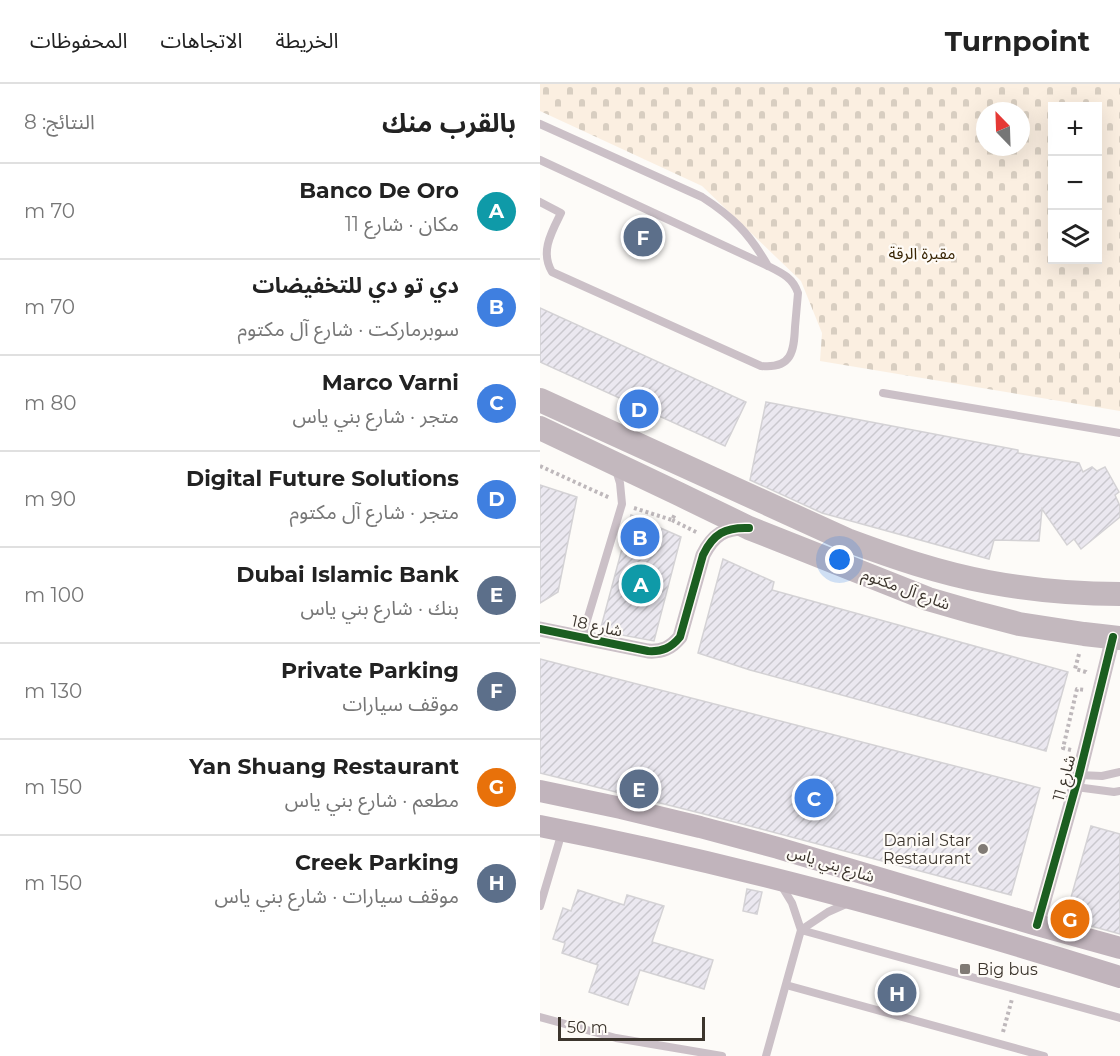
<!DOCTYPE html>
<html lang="ar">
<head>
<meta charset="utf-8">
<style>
	body { margin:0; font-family:Montserrat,"Noto Sans Arabic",sans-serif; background:#f2f2f2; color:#222; direction:rtl }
	.controls { position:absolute; right:18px; top:18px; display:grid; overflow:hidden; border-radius:0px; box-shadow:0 6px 24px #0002 }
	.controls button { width:54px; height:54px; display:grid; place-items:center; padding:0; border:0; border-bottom:2px solid #e0e0e0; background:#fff; color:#222; font:30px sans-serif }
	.compass { position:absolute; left:436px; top:18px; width:54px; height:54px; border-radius:50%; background:#fff; box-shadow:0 6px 24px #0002; rotate:337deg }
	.scale { position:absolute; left:18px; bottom:15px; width:147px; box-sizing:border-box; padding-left:6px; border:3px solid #3c352d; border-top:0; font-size:16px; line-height:21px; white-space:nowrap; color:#3c352d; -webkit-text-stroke:4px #fefbf7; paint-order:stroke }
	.you { position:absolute; left:300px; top:476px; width:21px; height:21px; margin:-15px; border:4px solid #fff; border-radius:50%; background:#1a73e8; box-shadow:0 0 0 9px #1a73e833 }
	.badge { display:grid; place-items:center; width:39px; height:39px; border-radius:50%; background:#807a74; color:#fff; font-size:20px; font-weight:700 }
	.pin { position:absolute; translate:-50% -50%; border:3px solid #fff; box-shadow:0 2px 6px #0006 }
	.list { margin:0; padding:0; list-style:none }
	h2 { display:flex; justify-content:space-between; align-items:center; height:78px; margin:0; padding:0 24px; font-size:26px }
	h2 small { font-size:20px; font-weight:400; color:#767676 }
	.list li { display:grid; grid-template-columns:39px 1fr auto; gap:18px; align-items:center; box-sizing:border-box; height:96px; padding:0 24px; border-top:2px solid #e0e0e0 }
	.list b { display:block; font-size:22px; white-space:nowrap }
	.list p { margin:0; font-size:20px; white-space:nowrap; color:#767676 }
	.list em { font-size:20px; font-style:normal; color:#767676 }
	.icon { flex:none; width:33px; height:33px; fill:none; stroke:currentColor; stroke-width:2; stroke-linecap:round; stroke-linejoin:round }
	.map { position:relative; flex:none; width:580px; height:972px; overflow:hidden; direction:ltr }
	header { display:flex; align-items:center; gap:36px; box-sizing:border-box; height:84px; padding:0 30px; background:#fff; border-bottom:2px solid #e0e0e0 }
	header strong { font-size:28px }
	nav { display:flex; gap:33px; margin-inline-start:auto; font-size:21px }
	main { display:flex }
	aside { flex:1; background:#fff }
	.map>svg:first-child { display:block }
	.cemetery { fill:url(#cemetery-stones); fill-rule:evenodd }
	.building { fill:url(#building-hatch); stroke:#d4d2d5; stroke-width:1.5 }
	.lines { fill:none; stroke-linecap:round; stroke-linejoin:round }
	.path { stroke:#beb8bb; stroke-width:4; stroke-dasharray:3 3; stroke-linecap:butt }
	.service { stroke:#cbc0c7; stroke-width:8 }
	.minor { stroke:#cbc0c7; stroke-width:15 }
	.secondary { stroke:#c1b4bc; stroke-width:22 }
	.primary { stroke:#c3b8be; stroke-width:24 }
	.cycleway-casing { stroke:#fefbf7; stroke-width:11 }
	.cycleway { stroke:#1b5e20; stroke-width:8 }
	.poi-dot { fill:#807a74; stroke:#fefbf7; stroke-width:2 }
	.labels { text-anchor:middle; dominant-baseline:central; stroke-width:4.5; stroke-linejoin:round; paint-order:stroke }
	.park-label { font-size:16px; fill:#392504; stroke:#fefbf7 }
	.street-label { font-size:16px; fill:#3c352d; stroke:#fefbf7 }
	.poi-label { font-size:16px; fill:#3c352d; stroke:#fefbf7; text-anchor:end }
</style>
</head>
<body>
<header>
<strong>Turnpoint</strong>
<nav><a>الخريطة</a><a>الاتجاهات</a><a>المحفوظات</a></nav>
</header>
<main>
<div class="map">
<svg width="580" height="972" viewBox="0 0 580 972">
	<defs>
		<pattern id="cemetery-stones" width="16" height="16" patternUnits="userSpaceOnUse" patternTransform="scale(1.5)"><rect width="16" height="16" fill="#fbefe1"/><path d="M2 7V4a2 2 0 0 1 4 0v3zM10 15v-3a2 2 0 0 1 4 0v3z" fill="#d8cec1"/></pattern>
		<pattern id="building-hatch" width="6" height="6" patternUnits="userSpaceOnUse" patternTransform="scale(1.5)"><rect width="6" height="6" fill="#ebe8f0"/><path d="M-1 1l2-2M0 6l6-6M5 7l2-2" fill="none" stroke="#cac8ce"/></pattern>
	</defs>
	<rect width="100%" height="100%" fill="#fdfbf8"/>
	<path class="cemetery" d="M0 0H580V327L280 277 282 249 261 197 162 102 0 27ZM512 22H558V176H512ZM445 27H481V63H445Z"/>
	<path class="building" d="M0 224 206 318 185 362 0 278Z
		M226 318 478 366V369L539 379 543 388 552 383 557 387 565 383 579 408 575 411 580 422V433L541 465 534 455 527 461 502 425 499 457 454 456 449 475 282 429 210 396Z
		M0 401 37 413 18 508 0 519Z
		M91 431 141 453 114 557 60 547Z
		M183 475 234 498 232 506 528 588 506 667 210 586 158 569Z
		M0 575 500 704 471 811 164 730 0 689Z
		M551 742 580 750V850L525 835Z
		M207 805 222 808 217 830 203 827Z
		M38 806 84 821 87 811 124 822 112 858 173 876 164 905 100 886 88 921 49 908 58 881 22 869 25 859 13 855 23 824 31 827Z"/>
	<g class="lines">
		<path class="path" d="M0 382 70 414
			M94 424 132 436 135 430
			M132 436 158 449
			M539 570 535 585 546 588 548 590
			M531 666 523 664 537 605 545 606
			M463 948 472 915"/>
		<path class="service" d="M0 40 162 113C193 133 209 149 228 182
			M0 76 228 182C242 189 253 194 258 209 257 221 256 232 255 243 254 267 252 285 221 282L12 188C0 168 11 149 21 129L0 118
			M343 309 580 349
			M42 553 82 420 80 399 76 386
			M539 691 562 692 580 688
			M536 703 574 708 580 707
			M0 822 22 748
			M261 846 580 934
			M261 846 288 828 306 820
			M246 901 504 972
			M0 933 76 954 182 972
			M226 972 261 846 252 819 241 801"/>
		<path class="minor" d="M0 545 108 567C122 568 131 564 140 553L163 471C173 451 185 443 207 444
			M497 841 539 691 573 553"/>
		<path class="secondary" d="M0 707 81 724 160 743 238 764 497 841 580 864
			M0 742C196 780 389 833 580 893"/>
		<path class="primary" d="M0 316 307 456C353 473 399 489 448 498 491 506 536 510 580 510
			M0 344 139 410 209 444 388 515 433 528 479 540 544 550 580 554"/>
		<defs>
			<path id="cycleway" d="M0 545 108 567C122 568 131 564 140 553L163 471C173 450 185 443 209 444
				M497 841 539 691 573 553"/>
		</defs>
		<use href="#cycleway" class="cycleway-casing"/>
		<use href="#cycleway" class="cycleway"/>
	</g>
	<g class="poi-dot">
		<circle cx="443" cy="765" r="6"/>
		<rect x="419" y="879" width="12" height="12" rx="3"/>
	</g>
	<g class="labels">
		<g class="park-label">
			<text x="382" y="169">مقبرة الرقة</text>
		</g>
		<g class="street-label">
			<text transform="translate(366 505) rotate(20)">شارع آل مكتوم</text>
			<text transform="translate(57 542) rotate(12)">شارع 18</text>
			<text transform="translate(524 694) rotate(-75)">شارع 11</text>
			<text transform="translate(291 780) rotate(17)">شارع بني ياس</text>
		</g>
		<g class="poi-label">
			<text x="431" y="756">Danial Star<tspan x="431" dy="18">Restaurant</tspan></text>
			<text x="437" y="885" text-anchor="start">Big bus</text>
		</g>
	</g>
</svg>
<div class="controls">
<button>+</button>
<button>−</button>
<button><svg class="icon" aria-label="layers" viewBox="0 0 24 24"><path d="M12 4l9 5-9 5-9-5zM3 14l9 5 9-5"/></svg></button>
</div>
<svg class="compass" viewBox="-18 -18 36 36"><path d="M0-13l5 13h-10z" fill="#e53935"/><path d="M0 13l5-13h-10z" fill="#767676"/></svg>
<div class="scale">50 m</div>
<div class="you"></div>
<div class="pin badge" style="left:101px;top:500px;background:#0f9aa8">A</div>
<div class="pin badge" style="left:100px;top:453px;background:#3f7fe0">B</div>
<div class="pin badge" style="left:274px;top:714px;background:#3f7fe0">C</div>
<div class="pin badge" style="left:99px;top:325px;background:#3f7fe0">D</div>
<div class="pin badge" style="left:99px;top:705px;background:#5c6f8a">E</div>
<div class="pin badge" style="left:103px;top:153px;background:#5c6f8a">F</div>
<div class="pin badge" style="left:530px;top:835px;background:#e8710a">G</div>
<div class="pin badge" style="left:357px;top:909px;background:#5c6f8a">H</div>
</div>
<aside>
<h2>بالقرب منك<small>النتائج: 8</small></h2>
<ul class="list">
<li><span class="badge" style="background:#0f9aa8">A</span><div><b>Banco De Oro</b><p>مكان · شارع 11</p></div><em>70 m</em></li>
<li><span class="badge" style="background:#3f7fe0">B</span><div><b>دي تو دي للتخفيضات</b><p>سوبرماركت · شارع آل مكتوم</p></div><em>70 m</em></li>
<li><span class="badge" style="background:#3f7fe0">C</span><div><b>Marco Varni</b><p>متجر · شارع بني ياس</p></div><em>80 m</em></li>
<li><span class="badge" style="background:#3f7fe0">D</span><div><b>Digital Future Solutions</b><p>متجر · شارع آل مكتوم</p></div><em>90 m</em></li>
<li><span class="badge" style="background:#5c6f8a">E</span><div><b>Dubai Islamic Bank</b><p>بنك · شارع بني ياس</p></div><em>100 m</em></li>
<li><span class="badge" style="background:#5c6f8a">F</span><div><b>Private Parking</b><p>موقف سيارات</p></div><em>130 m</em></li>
<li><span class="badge" style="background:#e8710a">G</span><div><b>Yan Shuang Restaurant</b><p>مطعم · شارع بني ياس</p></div><em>150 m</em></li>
<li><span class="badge" style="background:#5c6f8a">H</span><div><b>Creek Parking</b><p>موقف سيارات · شارع بني ياس</p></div><em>150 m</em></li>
</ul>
</aside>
</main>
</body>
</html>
